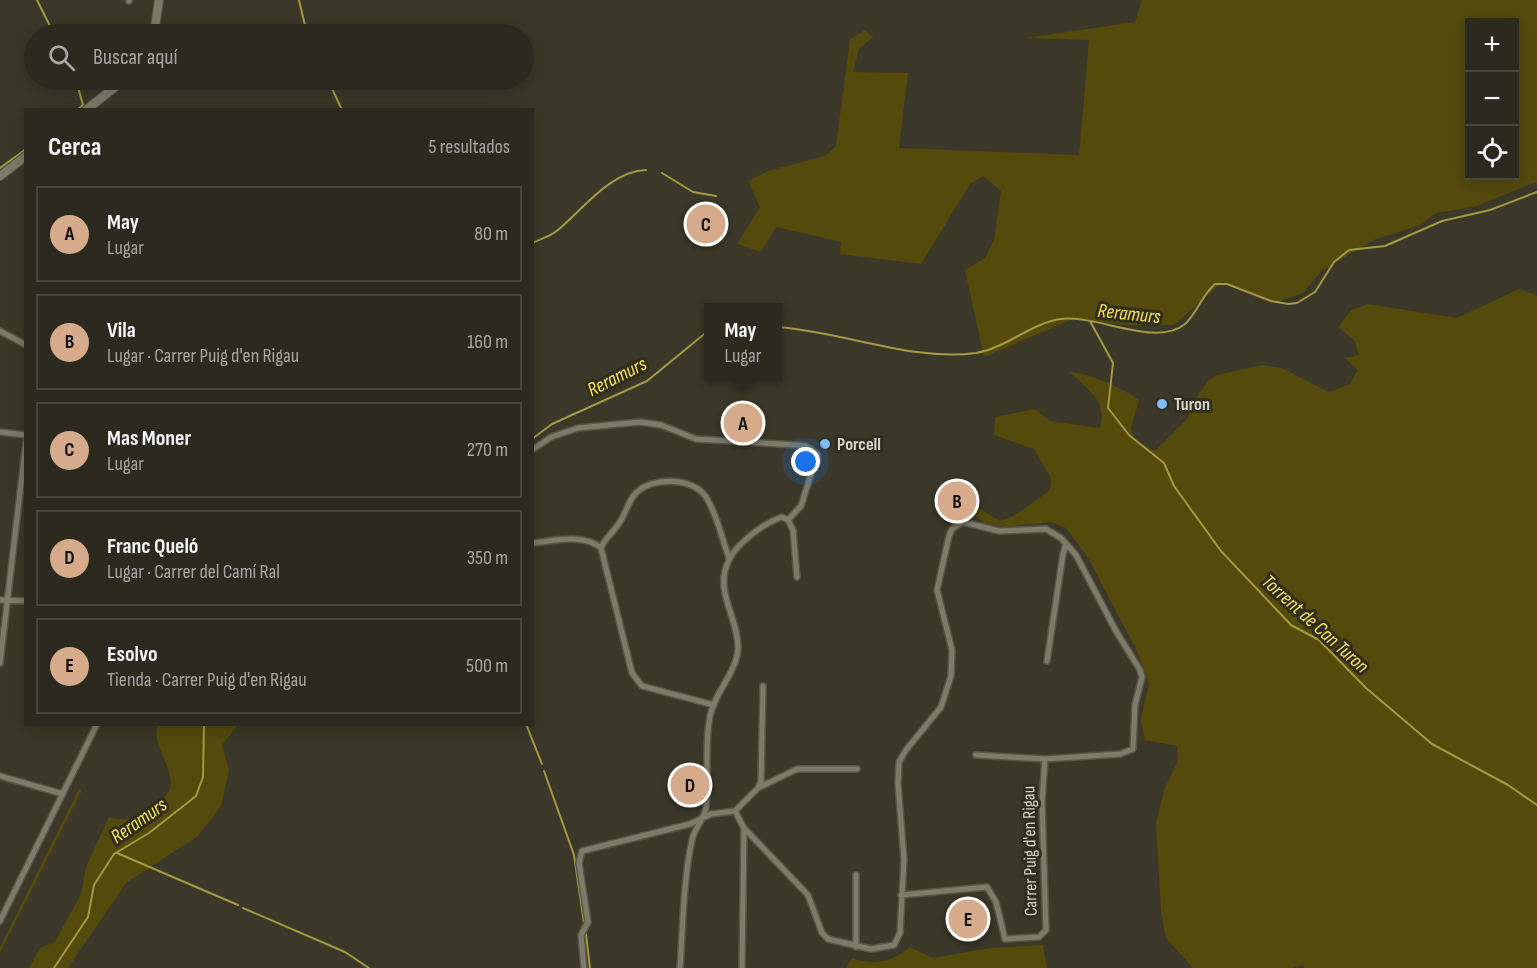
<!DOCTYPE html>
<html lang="es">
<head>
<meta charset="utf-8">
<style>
	body { margin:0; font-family:"Sofia Sans Condensed",sans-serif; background:#343228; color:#f1f3f6 }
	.controls { position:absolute; right:18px; top:18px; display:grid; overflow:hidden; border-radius:0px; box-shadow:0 3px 15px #0003 }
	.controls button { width:54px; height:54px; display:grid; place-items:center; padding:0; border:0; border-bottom:2px solid #48463d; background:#2c2a1f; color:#f1f3f6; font:30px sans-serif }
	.you { position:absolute; left:806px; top:462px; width:21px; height:21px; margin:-15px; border:4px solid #fff; border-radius:50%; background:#1a73e8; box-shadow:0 0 0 9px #1a73e833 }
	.badge { display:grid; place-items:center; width:39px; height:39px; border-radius:50%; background:#d6ab8b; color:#111; font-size:20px; font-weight:700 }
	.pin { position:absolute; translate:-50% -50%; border:3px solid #fff; box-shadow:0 2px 6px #0006 }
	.popup { position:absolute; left:704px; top:303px; width:78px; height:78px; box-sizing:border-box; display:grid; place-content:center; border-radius:0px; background:#2c2a1f; filter:drop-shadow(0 2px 4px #0005); font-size:20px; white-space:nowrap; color:#a6a7a4 }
	.popup b { font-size:22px; color:#f1f3f6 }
	.popup::after { content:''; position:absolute; left:50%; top:100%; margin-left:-12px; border:12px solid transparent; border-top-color:#2c2a1f }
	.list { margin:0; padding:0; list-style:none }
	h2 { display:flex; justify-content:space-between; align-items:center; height:78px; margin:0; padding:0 24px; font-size:26px }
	h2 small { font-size:20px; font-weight:400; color:#a6a7a4 }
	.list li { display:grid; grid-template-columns:39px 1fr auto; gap:18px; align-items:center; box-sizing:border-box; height:96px; margin:0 12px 12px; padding:0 12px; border:2px solid #48463d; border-radius:0px }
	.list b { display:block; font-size:22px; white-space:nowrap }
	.list p { margin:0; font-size:20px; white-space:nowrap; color:#a6a7a4 }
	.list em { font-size:20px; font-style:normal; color:#a6a7a4 }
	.icon { flex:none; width:33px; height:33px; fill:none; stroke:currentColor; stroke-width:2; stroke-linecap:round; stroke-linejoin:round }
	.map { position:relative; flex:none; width:1537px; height:968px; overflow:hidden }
	.search { position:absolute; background:#2c2a1f; box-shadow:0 3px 15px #0003; left:24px; top:24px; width:510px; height:66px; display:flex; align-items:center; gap:15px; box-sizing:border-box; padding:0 21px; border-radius:33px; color:#a6a7a4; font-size:22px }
	.panel { position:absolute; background:#2c2a1f; box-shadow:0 3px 15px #0003; left:24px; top:108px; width:510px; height:618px; border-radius:0px }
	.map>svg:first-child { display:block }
	.green { fill:#534a0c; fill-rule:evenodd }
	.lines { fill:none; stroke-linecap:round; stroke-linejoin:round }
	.stream { stroke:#a49a42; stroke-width:2 }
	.street-casing { stroke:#585649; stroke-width:8 }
	.secondary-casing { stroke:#585649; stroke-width:10 }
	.street { stroke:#7d7b69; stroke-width:5 }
	.secondary { stroke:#7d7b69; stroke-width:8 }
	.poi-dot { fill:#82bcfa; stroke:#312e1f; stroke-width:2 }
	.labels { text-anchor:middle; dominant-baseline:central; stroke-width:6; stroke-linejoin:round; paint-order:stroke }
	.poi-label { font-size:18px; font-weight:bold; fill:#d6d5cb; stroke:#312e1f; text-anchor:start }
	.street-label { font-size:18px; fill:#d6d5cb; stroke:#312e1f }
	.water-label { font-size:20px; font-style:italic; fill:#f6e25d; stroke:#312e1f }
</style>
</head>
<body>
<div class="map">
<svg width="1537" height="968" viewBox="0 0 1537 968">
	<rect width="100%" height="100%" fill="#3b3829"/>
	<path class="green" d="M1142 0H1537V182L1473 207 1436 213 1418 226 1376 239 1322 270 1303 293 1278 302 1222 282 1174 325H1128L1073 319 984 357 965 270 985 258 994 240 1001 191 983 176 970 184 921 264 840 254 841 242 776 227 761 252 737 244 760 207 748 181 768 171 825 156 836 146 850 39 865 30 873 37 859 49 853 72 908 73 899 148 1079 155 1089 40 1026 38 1135 22ZM1514 22V176H1470V22Z
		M1519 289 1537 295V968H1305L1302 965 1293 968H1193L1166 938 1161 911 1156 823 1164 790 1178 761 1177 746 1145 740 1141 720 1149 682 1137 651 1088 558 1066 528 1051 522 1005 527 985 523 966 510 975 506 1000 521 1014 516 1050 490 1051 478 1034 449 994 435 995 417 1035 409 1050 421 1100 428C1108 401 1088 390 1070 372 1084 371 1127 390 1139 400L1131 428 1134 441 1155 451 1187 419 1198 395 1209 380 1217 375 1262 365 1282 368 1329 392 1350 384 1358 370 1345 358 1359 355 1355 341 1338 327 1351 310 1368 304 1457 318Z
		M158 725H238L222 745 229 770 221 806 198 836 126 883 68 968H29L40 948 55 942 81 894 86 867 109 817C133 825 158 811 170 789 175 767 151 747 158 725Z
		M79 789 82 790 0 953V947Z
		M1043 945 1047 968H846L852 958C873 966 893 962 910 947L933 958 990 948Z"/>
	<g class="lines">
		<path class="stream" d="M37 0 54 34
			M299 0 307 34
			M76 80 83 105 77 110
			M328 80 342 110
			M0 168 26 149
			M662 173 693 192 716 196
			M532 243C541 239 551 236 558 230 583 209 611 171 646 170
			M1090 321 1113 363 1108 408 1129 435 1164 463 1174 486 1221 551 1291 625 1319 640 1366 688 1432 744 1508 785 1537 805
			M777 327C841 331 913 362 976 353 1006 348 1030 324 1060 319 1096 314 1156 348 1185 324 1197 313 1202 295 1215 284H1227L1271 301 1288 304 1297 303 1315 292 1334 262 1349 250 1385 246 1442 221 1490 210 1537 192
			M532 439 552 424 647 381 708 331
			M526 724 542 764
			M544 771 574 855 584 923
			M117 853 238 905
			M243 908 345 952 369 968
			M586 934 590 968
			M54 968 88 917 94 885 114 854 149 833 196 796 203 777 204 724"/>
		<defs>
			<path id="street" d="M129 0V1
				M0 331 26 345
				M0 432 26 435
				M532 450 551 437 578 428 640 422 661 425 696 439 796 445 806 446 817 454 818 460 812 471 801 506 788 520 782 517C764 523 737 543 729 560 713 591 739 618 738 649 736 674 715 691 710 716 704 746 709 776 706 807 705 819 694 828 692 840 683 882 683 926 680 968
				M788 520 793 530 797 577
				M532 543C554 541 584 533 601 548
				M0 600 26 601
				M1047 661 1063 554 1066 544
				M0 663 26 442
				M714 705 642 686 632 673 601 548C605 538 611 535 617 526 625 517 627 503 635 494 651 476 693 477 706 497 717 514 722 539 729 558
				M976 755 1045 759
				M0 776 63 794
				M758 788 797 769H857
				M735 811 758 788 761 781 763 686
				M744 828 808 895 822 933 828 939 871 949 894 945 900 933 904 859 898 784 899 762 906 750 941 707 951 676 952 650 937 590 949 536 952 529 963 522 999 531 1046 529 1061 538 1076 555 1116 631 1140 670 1142 677 1135 705 1133 749 1120 754 1045 759 1042 802 1046 930 1039 937 1005 939 996 902 987 887 901 895
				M856 875V947
				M0 921 97 724
				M584 968 581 935 588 922 579 863 582 851 690 824 711 814 735 811 744 828 742 968"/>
			<path id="secondary" d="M154 34 159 0
				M86 110 124 80
				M0 176 26 156"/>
		</defs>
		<use href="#street" class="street-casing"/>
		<use href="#secondary" class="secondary-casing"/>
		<use href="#street" class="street"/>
		<use href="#secondary" class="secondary"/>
	</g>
	<g class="poi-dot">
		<circle cx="1162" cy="404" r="6"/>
		<circle cx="825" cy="444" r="6"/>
	</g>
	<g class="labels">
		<g class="poi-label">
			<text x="1174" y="404">Turon</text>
			<text x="837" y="444">Porcell</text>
		</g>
		<g class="street-label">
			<text transform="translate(1030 851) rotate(-91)">Carrer Puig d'en Rigau</text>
		</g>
		<g class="water-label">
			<text transform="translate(1129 314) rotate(6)">Reramurs</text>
			<text transform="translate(617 377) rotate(-27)">Reramurs</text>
			<text transform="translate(1315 624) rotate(42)">Torrent de Can Turon</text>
			<text transform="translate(139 821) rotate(-35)">Reramurs</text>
		</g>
	</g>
</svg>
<div class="controls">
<button>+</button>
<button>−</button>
<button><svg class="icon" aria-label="locate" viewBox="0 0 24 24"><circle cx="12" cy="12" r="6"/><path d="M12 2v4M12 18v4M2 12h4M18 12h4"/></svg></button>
</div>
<div class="you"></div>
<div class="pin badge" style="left:743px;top:423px">A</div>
<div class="popup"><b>May</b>Lugar</div>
<div class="pin badge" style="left:957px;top:501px">B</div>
<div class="pin badge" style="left:706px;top:224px">C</div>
<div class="pin badge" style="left:690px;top:785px">D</div>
<div class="pin badge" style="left:968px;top:919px">E</div>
<div class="search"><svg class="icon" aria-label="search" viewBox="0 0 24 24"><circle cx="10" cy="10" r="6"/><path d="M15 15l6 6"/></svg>Buscar aquí</div>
<section class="panel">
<h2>Cerca<small>5 resultados</small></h2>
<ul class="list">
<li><span class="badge">A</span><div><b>May</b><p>Lugar</p></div><em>80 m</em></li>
<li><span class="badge">B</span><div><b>Vila</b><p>Lugar · Carrer Puig d'en Rigau</p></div><em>160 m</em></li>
<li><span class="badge">C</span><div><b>Mas Moner</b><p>Lugar</p></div><em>270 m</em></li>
<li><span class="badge">D</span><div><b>Franc Queló</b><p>Lugar · Carrer del Camí Ral</p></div><em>350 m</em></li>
<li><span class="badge">E</span><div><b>Esolvo</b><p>Tienda · Carrer Puig d'en Rigau</p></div><em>500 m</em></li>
</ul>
</section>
</div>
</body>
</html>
